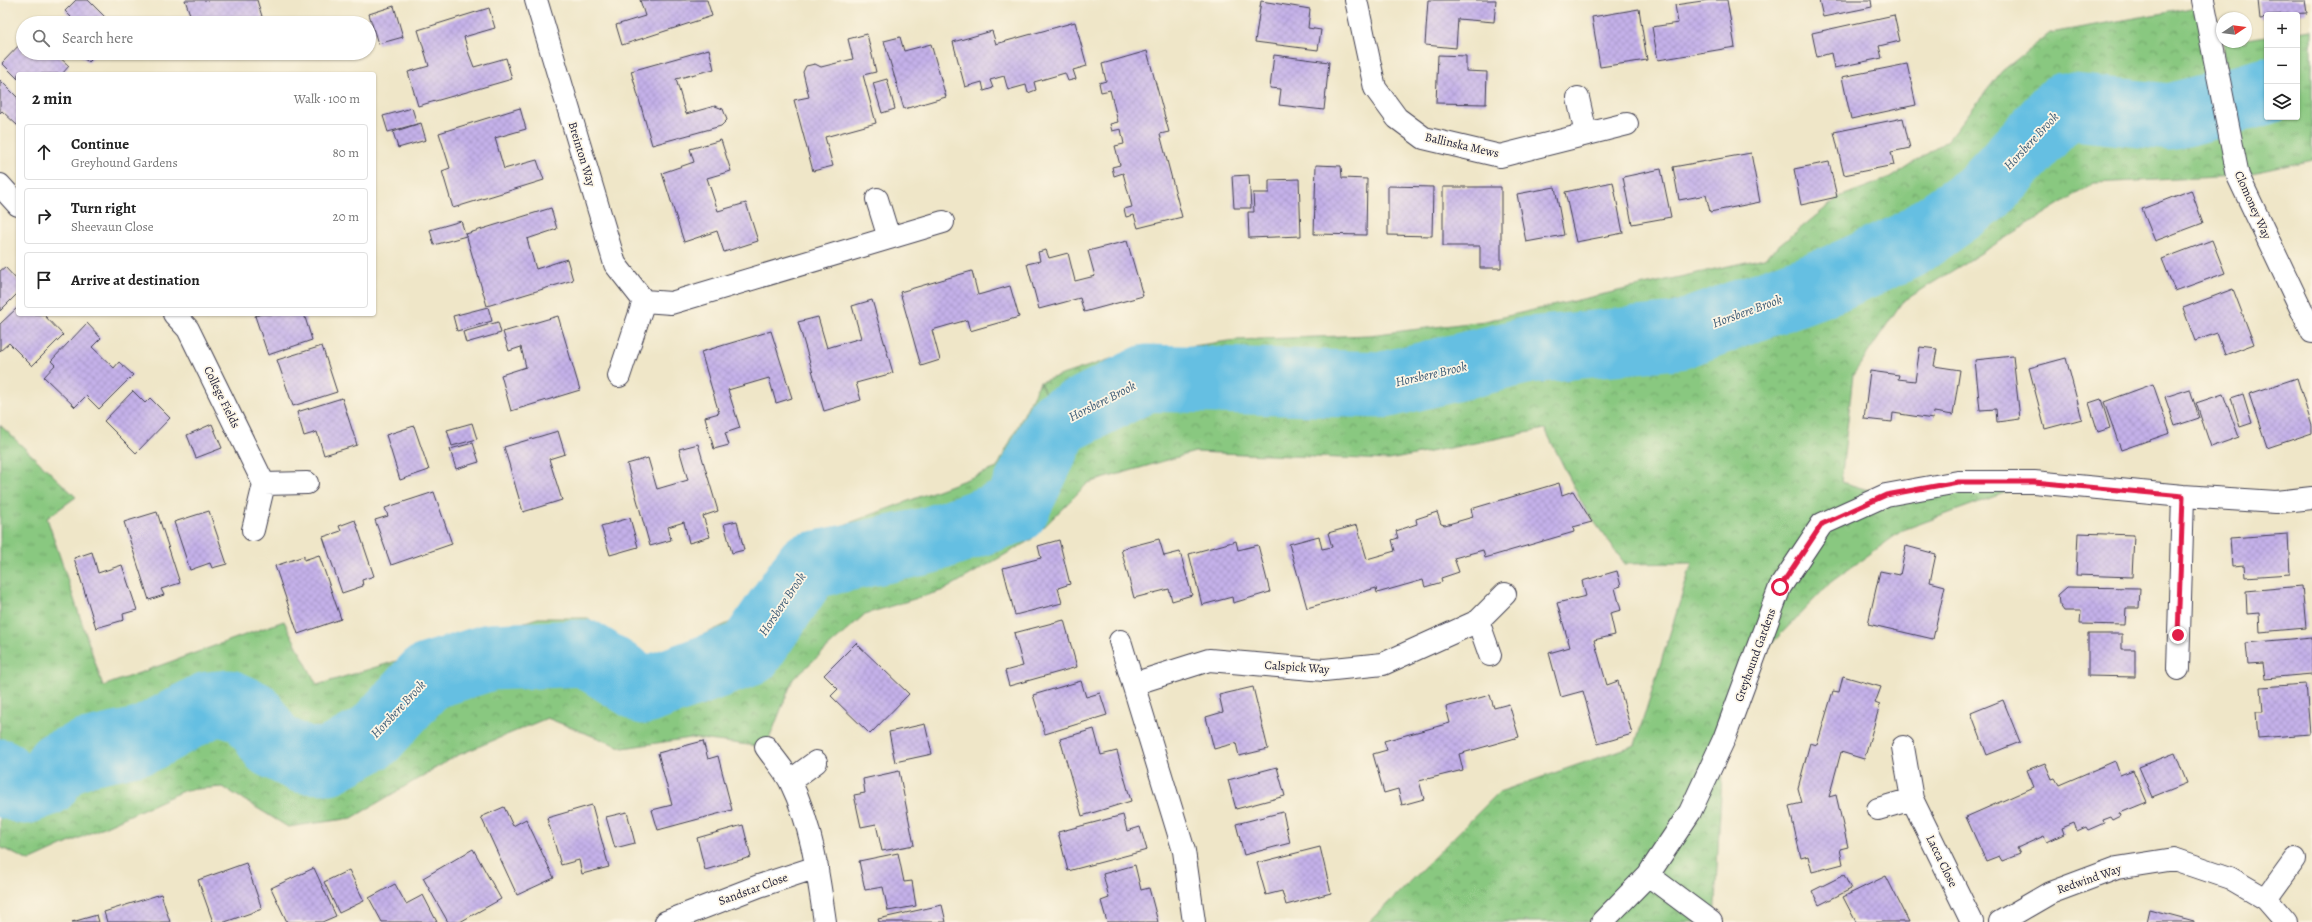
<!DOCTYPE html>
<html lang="en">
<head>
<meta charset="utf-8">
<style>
	body { margin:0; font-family:Alegreya,serif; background:#f6f6f6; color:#222 }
	.controls { position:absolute; right:12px; top:12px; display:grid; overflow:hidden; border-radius:4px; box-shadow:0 1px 3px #0004 }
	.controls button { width:36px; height:36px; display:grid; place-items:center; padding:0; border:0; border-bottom:1px solid #e0e0e0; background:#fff; color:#222; font:20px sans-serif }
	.compass { position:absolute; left:2216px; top:12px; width:36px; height:36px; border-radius:50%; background:#fff; box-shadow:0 1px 3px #0004; rotate:77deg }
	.stop { position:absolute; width:12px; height:12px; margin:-9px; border:3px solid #e11d48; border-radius:50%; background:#fff }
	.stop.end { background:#e11d48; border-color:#fff; box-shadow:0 1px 4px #0008 }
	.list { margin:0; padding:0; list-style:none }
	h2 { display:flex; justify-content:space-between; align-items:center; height:52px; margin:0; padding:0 16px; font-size:17px }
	h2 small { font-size:13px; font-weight:400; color:#767676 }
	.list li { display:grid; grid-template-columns:26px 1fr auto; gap:12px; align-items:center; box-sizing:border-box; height:56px; margin:0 8px 8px; padding:0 8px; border:1px solid #e0e0e0; border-radius:4px }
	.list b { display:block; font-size:15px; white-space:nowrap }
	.list p { margin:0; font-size:13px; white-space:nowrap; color:#767676 }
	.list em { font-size:13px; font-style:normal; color:#767676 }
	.icon { flex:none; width:22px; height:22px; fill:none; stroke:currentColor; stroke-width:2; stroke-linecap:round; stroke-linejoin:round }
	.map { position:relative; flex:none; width:2312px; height:922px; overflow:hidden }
	.search { position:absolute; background:#fff; box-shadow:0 1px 3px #0004; left:16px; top:16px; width:360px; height:44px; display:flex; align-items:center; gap:10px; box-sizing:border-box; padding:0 14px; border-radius:22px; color:#767676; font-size:15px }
	.panel { position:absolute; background:#fff; box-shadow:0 1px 3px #0004; left:16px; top:72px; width:360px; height:244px; border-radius:4px }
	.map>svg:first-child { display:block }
	.grass { fill:url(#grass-tufts); stroke:#56755e }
	.park { fill:url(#park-crowns); stroke:#56755e }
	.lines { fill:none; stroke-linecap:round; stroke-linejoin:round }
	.river { stroke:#65bfe2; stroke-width:67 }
	.building { fill:url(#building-cross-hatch) }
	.service-casing { stroke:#413f50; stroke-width:24 }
	.minor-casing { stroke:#413f50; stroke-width:24 }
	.service { stroke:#fff; stroke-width:22 }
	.minor { stroke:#fff; stroke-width:22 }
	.route { stroke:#e11d48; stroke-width:5 }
	.labels { text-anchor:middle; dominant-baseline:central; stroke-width:3.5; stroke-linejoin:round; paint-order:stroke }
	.street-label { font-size:12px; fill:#22223b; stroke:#fcf5e5 }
	.water-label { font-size:13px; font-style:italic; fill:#395975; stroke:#fcf5e5 }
</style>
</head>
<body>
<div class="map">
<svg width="2312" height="922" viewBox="0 0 2312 922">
	<defs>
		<pattern id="grass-tufts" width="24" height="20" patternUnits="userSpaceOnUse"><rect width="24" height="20" fill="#89c880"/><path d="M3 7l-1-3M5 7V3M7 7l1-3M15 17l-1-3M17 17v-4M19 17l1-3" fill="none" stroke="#70a26a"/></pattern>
		<pattern id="park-crowns" width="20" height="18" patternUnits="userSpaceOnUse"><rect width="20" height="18" fill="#89c880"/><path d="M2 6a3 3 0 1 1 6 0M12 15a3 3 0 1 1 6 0" fill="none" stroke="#70a26a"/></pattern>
		<pattern id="building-cross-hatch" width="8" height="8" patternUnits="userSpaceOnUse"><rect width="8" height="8" fill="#c4b1e9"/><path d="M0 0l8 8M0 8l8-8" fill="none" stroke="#a898c9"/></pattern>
	</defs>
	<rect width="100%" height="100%" fill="#fcf5e5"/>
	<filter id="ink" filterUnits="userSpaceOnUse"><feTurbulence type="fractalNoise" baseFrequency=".025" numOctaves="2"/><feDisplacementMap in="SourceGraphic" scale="8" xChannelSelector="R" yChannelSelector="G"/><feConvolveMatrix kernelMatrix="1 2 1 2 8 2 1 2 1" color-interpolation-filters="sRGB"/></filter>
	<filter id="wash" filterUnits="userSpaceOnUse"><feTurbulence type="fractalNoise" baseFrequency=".012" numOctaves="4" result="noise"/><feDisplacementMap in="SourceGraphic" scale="16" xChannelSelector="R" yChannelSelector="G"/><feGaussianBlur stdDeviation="0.9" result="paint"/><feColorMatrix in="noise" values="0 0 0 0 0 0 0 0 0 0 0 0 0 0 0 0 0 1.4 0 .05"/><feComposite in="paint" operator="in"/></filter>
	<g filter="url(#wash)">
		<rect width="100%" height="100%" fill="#efe6c8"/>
		<path class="grass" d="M2312 29V160L2238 176 2223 42H2246V39L2267 36V117H2297V31Z
			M1040 382 1058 423 1015 510 927 541 808 566 749 653 645 691 585 653 415 690 373 737 328 761 303 760 273 745 251 713 229 703 208 705 144 740 85 753 59 764 46 783 25 791 13 787 0 772V425L76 497 47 518 103 686 284 621 317 685 538 618H588L645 662 735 620 782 548 997 468Z"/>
		<path class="park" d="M2203 6 2238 176 2094 183 1902 302 1853 375 1841 482 1886 495 2034 482 1903 530 1831 582 1753 663 1724 739 1714 922H1369L1499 792 1635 745 1692 563 1625 564 1585 509 1545 429 1389 460 1195 452 1088 483 1032 539 944 590 865 614 793 679 766 747 691 738 623 748 547 718 456 756 352 818 288 827 223 787 185 790 29 861 0 847V772L13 787 25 791 46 783 59 764 85 753 144 740 208 705 229 703 251 713 273 745 303 760 328 761 373 737 427 677 490 657 585 653 646 691 749 653 808 566 927 541 1015 510 1058 423 1040 382 1120 356 1236 340 1369 335 1485 321 1764 258 1839 197 1890 178 1948 140 2002 71 2050 33Z"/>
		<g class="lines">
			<path class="river" d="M0 772 13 787 25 791 46 783 59 764 85 753 144 740 208 705 229 703 251 713 273 745 303 760 328 761 373 737 427 677 490 657 585 653 645 691 749 653 808 566 927 541 1015 510 1058 423 1147 378 1384 385 1529 350 1678 336 1833 279 1909 245 1984 192 2064 106 2170 117 2267 91"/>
		</g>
		<g id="blocks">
			<path class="building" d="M76 0H88L111 23H64L71 17 65 11Z
				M185 0H257L264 23H193Z
				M640 0H707L712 16 622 45 616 25 645 16Z
				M1428 0H1496L1494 22 1458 19 1456 48 1425 45Z
				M1709 0H1727L1735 47 1658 60 1652 27 1678 23 1675 5Z
				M1819 0H1871L1872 7 1823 17Z
				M2258 0H2305L2307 13 2267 15V18L2260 19Z
				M1261 1 1310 9 1308 28 1321 30 1318 50 1255 42Z
				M394 6 403 37 378 44 369 14Z
				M489 8 495 28 464 37 469 54 474 67 506 58 512 79 418 106 408 72 429 66 418 30Z
				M1639 9 1647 60 1600 67 1592 17Z
				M1894 15 1900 41 1879 46 1882 58 1834 68 1831 53 1817 57 1812 33Z
				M1075 22 1087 66 1073 70 1076 79 1068 81 1065 73 1034 82 1036 90 1028 93 1026 85 1008 90 1004 76 990 80 993 88 984 91 982 82 965 87 953 42 992 31 996 44Z
				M867 34 876 72 863 75 876 123 825 137 833 166 813 171 794 100 809 97 803 72 806 66 815 64 821 67 853 59 848 39Z
				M900 37 904 51 931 44 946 97 904 109 884 41Z
				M23 41V53H55L69 66 62 74H18V79L2 63Z
				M709 49 714 69 676 79 686 114 715 106 723 109 727 120 721 126 652 145 631 71Z
				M1147 51 1169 132 1160 134 1182 217 1138 228 1134 215 1126 217 1124 209 1132 207 1123 173 1114 176 1112 167 1120 165 1115 146 1124 144 1121 129 1112 131 1110 124 1118 122 1110 90 1101 92 1099 83 1106 81 1102 64Z
				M78 53H97L88 62Z
				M1274 55 1329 62 1324 110 1279 105 1281 89 1270 88Z
				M1438 55 1466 56V71L1487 72 1486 104 1436 103Z
				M1907 64 1916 105 1851 119 1842 77Z
				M887 79 895 109 882 113 873 83Z
				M0 80 18 98V126L2 111 0 113Z
				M412 108 417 124 388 132 383 116Z
				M520 108 526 129 495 138 504 169 537 160 544 180 453 208 442 171 450 168 439 133Z
				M1903 118 1910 148 1891 152 1894 165 1844 175 1834 132Z
				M421 123 426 140 398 148 393 132Z
				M721 140 731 171 707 178 718 211 746 203 758 241 724 252 717 231 684 242 662 173 694 162 690 149Z
				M1751 153 1760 202 1710 212 1706 195 1679 200 1673 167Z
				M1829 162 1837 197 1801 205 1794 169Z
				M1316 165 1341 166 1342 178 1367 179 1366 235 1314 234Z
				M1661 169 1671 217 1632 224 1623 177Z
				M1249 175 1251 208H1234L1232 176Z
				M1299 179 1301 236 1249 238 1248 212H1254L1253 193H1269V180Z
				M1613 182 1623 233 1576 242 1565 192Z
				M1388 186 1433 187 1432 236 1388 235Z
				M1443 187H1501V268H1480V246H1443Z
				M1555 187 1564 235 1526 242 1517 194Z
				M2191 190 2203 223 2155 241 2142 209Z
				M551 208 557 229 527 239 536 269 567 259 573 280 487 306 466 234Z
				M461 221 466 236 434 245 430 230Z
				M2212 240 2225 273 2175 291 2162 259Z
				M1127 241 1143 296 1084 312 1080 298 1039 309 1027 264 1040 261 1038 252 1046 250 1049 258 1068 253 1075 281 1095 276 1088 251Z
				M5 267 18 281V293L0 311V271Z
				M972 271 978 295 1010 286 1019 317 970 331 967 320 932 330 940 360 921 366 900 292Z
				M2233 289 2254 344 2225 355 2217 333 2195 341 2183 308Z
				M872 300 893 373 856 383 861 400 824 411 798 322 818 317 827 348 861 338 852 306Z
				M18 307V314H43L63 335 32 366 9 343 0 351V324Z
				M488 307 492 321 457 331 453 316Z
				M261 314H304L312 340 268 355 255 316Z
				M558 316 580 390 511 411 501 375 526 367 521 347 509 351 503 332Z
				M498 322 501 333 466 343 463 332Z
				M87 323 101 338 92 347 114 368 119 362 133 375 99 409 86 396 75 407 44 377 55 365 51 361Z
				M771 331 792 398 776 403 769 378 728 390 740 428 725 433 729 445 714 449 705 417 719 413 701 352Z
				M322 346 337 392 293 406 277 360Z
				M1920 347 1937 349 1934 366 1960 370 1953 415 1934 412 1933 419 1893 413 1892 422 1864 419 1870 371 1899 375 1898 379 1915 381Z
				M2013 356 2020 419 1997 422 1996 409 1980 410 1975 360Z
				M2066 358 2082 419 2045 429 2029 368Z
				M2297 378 2312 426V433L2267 448 2249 394Z
				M2153 384 2170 433 2121 450 2104 402Z
				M2190 389 2199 418 2175 426 2165 397Z
				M133 391 145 403 150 398 170 418 136 453 104 421Z
				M2223 394 2239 437 2211 447 2196 403Z
				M2243 394 2252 423 2240 427 2231 398Z
				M342 398 357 445 324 455 317 432 304 436 297 412Z
				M2101 399 2110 428 2098 432 2089 403Z
				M472 423 477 439 452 446 447 430Z
				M212 424 222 448 196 458 187 435Z
				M414 426 429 470 400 480 386 435Z
				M558 431 565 454 549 459 562 500 523 512 504 447Z
				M473 443 479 462 456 469 450 449Z
				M698 444 718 511 703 516 710 537 689 543 684 522 668 527 671 540 650 546 627 464 648 458 657 489 688 480 679 449Z
				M1559 483 1562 495 1573 491 1592 522 1573 527 1574 532 1485 558 1483 550 1454 558 1459 572 1441 578 1442 582 1425 587 1423 580 1377 593 1376 588 1307 608 1289 544 1319 536 1322 549 1332 547 1328 533 1357 525 1367 559 1395 551 1392 540 1398 538 1396 531 1417 524 1416 519 1437 512 1441 524 1445 525 1473 517 1471 509Z
				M434 492 452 544 391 565 375 520 388 516 385 508Z
				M209 511 227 564 212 568 210 563 190 570 174 522Z
				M157 512 180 583 161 589 164 595 149 600 124 522Z
				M630 518 638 547 610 555 601 526Z
				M355 520 374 576 362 580 363 586 342 593 323 537 341 531 339 526Z
				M737 521 744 550 732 553 724 524Z
				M2078 533 2134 535 2132 577 2076 575Z
				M2288 534 2290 574 2245 577 2244 565 2232 566 2230 538Z
				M1159 539 1164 556 1180 552 1192 595 1172 601 1169 589 1134 598 1121 549Z
				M1059 540 1070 584 1058 588 1062 603 1015 615 1003 568 1041 558 1038 546Z
				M1236 541 1238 550 1258 545 1270 592 1233 603 1232 597 1202 605 1189 554Z
				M1906 546 1936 554 1930 582 1945 586 1933 639 1868 624 1880 571 1900 575Z
				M92 552 98 573 122 565 137 610 123 614 124 620 96 628 74 558Z
				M319 555 341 619 298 634 275 566 304 556V560Z
				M1617 571 1621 586 1615 588 1621 610 1610 613 1615 635 1594 640 1607 685 1618 681 1632 734 1598 744 1583 691 1561 697 1549 653 1570 647 1557 603 1586 596 1582 581Z
				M2302 586 2306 628 2260 632 2259 613 2247 614 2246 591Z
				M2067 587 2140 588 2139 608H2126L2125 625 2080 624 2081 611H2064L2059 604 2058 595Z
				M1064 620 1077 667 1009 686 1005 671 1023 666 1014 633Z
				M2088 634H2122V649H2135V677L2088 676Z
				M2312 637V674L2265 678 2263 663 2248 664 2246 643Z
				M856 643 909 694 870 734 831 696 838 689 824 675Z
				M1843 676 1881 687 1875 703 1880 705 1864 759 1841 752 1829 797 1836 795 1848 847 1840 849 1843 864 1812 872 1808 856 1801 858 1789 806 1802 803 1798 788 1810 743 1817 745 1833 691 1839 692Z
				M1081 681 1086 697 1100 693 1107 715 1045 734 1033 695Z
				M2306 684 2310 734 2258 738 2256 712H2263L2261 687Z
				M1253 687 1268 749 1239 756 1236 743 1214 749 1206 717 1223 712 1219 695Z
				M1490 695 1494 708 1509 704 1519 737 1459 754 1463 770 1419 781 1424 799 1402 805 1398 789 1384 793 1373 754 1387 750 1384 741 1450 723 1446 707Z
				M2003 700 2020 742 1987 755 1971 713Z
				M925 724 932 754 895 762 889 732Z
				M1094 729 1101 755 1117 751 1131 801 1082 816 1060 739Z
				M703 741 708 759 718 756 732 810 658 830 652 810 672 805 658 753Z
				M2175 753 2187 783 2152 797 2139 767Z
				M2115 761 2120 775 2133 770 2147 802 2120 813 2121 816 2113 820 2111 817 2103 820 2104 823 2088 830 2086 827 2077 831 2074 823 2062 828 2064 834 2047 842 2044 836 2017 848 2020 854 2002 861 1999 856 1986 861 1966 817 2034 787 2027 770 2045 763 2052 779 2055 778 2059 785Z
				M1277 767 1285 796 1236 809 1228 780Z
				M899 771 914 845 882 851 876 824 861 827 854 795 865 793 863 779Z
				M592 805 609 867 582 874 579 860 561 865 547 818Z
				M504 807 513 826 526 819 554 878 517 895 481 817Z
				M627 812 635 843 615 848 606 817Z
				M1283 812 1290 843 1244 855 1236 824Z
				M1123 815 1127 831 1140 827 1147 850 1068 871 1058 832Z
				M743 825 751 857 705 870 697 838Z
				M1320 847 1331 893 1286 905 1282 891 1266 895 1257 863Z
				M473 849 501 899 460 922H448L423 878Z
				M898 853 904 882 912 881 916 906 888 911 883 887 865 890 859 861Z
				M246 863 262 909 225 922H213L198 880Z
				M1135 865 1141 890 1149 888 1158 922H1107L1101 901 1109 898 1103 874Z
				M314 868 336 916 322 922H287L271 888Z
				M349 870 364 901 339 913 324 882Z
				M1844 875 1851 889 1819 905 1812 891Z
				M1886 876 1909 922H1856L1843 897Z
				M395 884 406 904 423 895 437 922H382L369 898Z
				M161 894 170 922H107L104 912Z
				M942 905 946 922H879L878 919Z
				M2149 909 2194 921V922H2146Z
				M97 915 99 922H72Z"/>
		</g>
	</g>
	<g filter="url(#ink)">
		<use href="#blocks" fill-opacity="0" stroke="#413f50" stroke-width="1"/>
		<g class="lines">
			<defs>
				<path id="service" d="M2266 899 2295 859"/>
				<path id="minor" d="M536 0 615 264 644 301 671 303 943 222
					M1356 0 1375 88 1397 118 1424 138 1500 156 1627 124
					M2203 0 2238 176 2312 332
					M1578 98 1586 134
					M0 185 18 205
					M877 199 889 238
					M174 314 188 329 264 484
					M619 376 644 301
					M253 530 264 484 307 483
					M1478 621 1490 655
					M1120 641 1184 851 1194 922
					M2178 669 2183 496
					M1133 684 1209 660 1324 670 1383 664 1478 621 1505 594
					M766 747C774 759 785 770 791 783 812 826 818 874 825 922
					M1903 747 1912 799 1972 922
					M790 781 816 762
					M1878 809 1912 799
					M1648 875 1711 922
					M666 922 759 886 817 867
					M1602 922 1648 875 1690 812 1724 739 1780 587 1822 524 1886 495 1958 482H2034L2183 496 2276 502 2312 498
					M2000 922 2050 893 2117 868 2174 859 2230 878 2266 899 2286 922"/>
			</defs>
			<use href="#service" class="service-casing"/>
			<use href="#minor" class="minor-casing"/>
			<use href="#service" class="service"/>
			<use href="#minor" class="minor"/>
		</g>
	</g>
	<g class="lines" filter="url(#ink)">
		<path class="route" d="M1780 587 1822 524 1886 495 1958 482H2034L2183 496 2178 635"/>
	</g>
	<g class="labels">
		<g class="street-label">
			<text transform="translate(1462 145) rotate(13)">Ballinska Mews</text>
			<text transform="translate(582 154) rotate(73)">Breinton Way</text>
			<text transform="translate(2253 205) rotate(66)">Clomoney Way</text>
			<text transform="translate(222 397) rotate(64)">College Fields</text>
			<text transform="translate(1755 655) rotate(-70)">Greyhound Gardens</text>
			<text transform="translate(1297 667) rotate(4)">Calspick Way</text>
			<text transform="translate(1942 861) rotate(64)">Lacca Close</text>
			<text transform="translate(2089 879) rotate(-19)">Redwind Way</text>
			<text transform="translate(753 889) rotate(-20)">Sandstar Close</text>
		</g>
		<g class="water-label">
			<text transform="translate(2031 141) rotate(-47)">Horsbere Brook</text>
			<text transform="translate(1747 311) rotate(-20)">Horsbere Brook</text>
			<text transform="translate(1431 374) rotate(-13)">Horsbere Brook</text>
			<text transform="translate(1102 401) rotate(-27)">Horsbere Brook</text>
			<text transform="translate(782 604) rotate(-56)">Horsbere Brook</text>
			<text transform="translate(398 709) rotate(-47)">Horsbere Brook</text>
		</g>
	</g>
</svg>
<div class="controls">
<button>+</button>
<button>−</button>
<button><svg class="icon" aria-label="layers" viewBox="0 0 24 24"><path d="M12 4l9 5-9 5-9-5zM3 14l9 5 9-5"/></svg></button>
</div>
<svg class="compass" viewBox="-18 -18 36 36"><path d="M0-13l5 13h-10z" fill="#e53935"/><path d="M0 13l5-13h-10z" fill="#767676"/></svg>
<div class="stop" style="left:1780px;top:587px"></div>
<div class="stop end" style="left:2178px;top:635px"></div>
<div class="search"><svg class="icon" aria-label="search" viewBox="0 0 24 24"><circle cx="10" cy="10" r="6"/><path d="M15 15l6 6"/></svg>Search here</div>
<section class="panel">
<h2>2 min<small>Walk · 100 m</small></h2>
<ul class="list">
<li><svg class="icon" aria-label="ahead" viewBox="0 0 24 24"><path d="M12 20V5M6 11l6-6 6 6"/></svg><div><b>Continue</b><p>Greyhound Gardens</p></div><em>80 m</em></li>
<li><svg class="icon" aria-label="right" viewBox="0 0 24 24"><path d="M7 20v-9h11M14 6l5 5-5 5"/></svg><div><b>Turn right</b><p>Sheevaun Close</p></div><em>20 m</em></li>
<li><svg class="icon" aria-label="arrive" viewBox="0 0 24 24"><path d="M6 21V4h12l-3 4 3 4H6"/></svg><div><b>Arrive at destination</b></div></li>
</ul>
</section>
</div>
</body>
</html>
